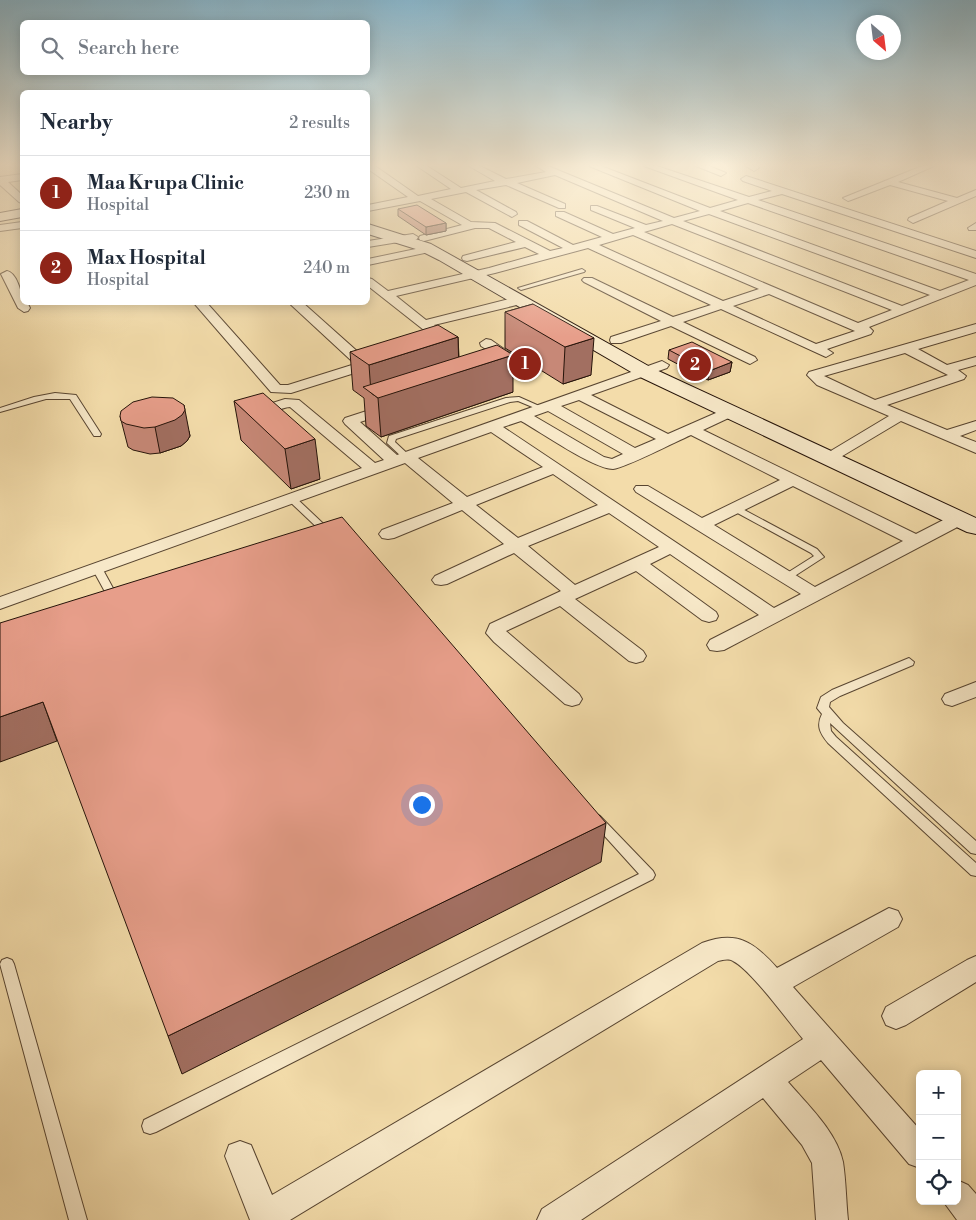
<!DOCTYPE html>
<html lang="en">
<head>
<meta charset="utf-8">
<style>
	body { margin:0; font-family:"Libre Bodoni",serif; background:#f6f6f7; color:#1f2937 }
	.controls { position:absolute; right:15px; bottom:15px; display:grid; overflow:hidden; border-radius:8px; box-shadow:0 2px 12px #0003 }
	.controls button { width:45px; height:45px; display:grid; place-items:center; padding:0; border:0; border-bottom:1px solid #e0e1e3; background:#fff; color:#1f2937; font:25px sans-serif }
	.compass { position:absolute; left:856px; top:15px; width:45px; height:45px; border-radius:50%; background:#fff; box-shadow:0 2px 12px #0003; rotate:152deg }
	.you { position:absolute; left:421px; top:804px; width:18px; height:18px; margin:-12px; border:4px solid #fff; border-radius:50%; background:#1a73e8; box-shadow:0 0 0 8px #1a73e833 }
	.badge { display:grid; place-items:center; width:32px; height:32px; border-radius:50%; background:#8f2418; color:#fff; font-size:16px; font-weight:700 }
	.pin { position:absolute; translate:-50% -50%; border:2px solid #fff; box-shadow:0 1px 5px #0006 }
	.list { margin:0; padding:0; list-style:none }
	h2 { display:flex; justify-content:space-between; align-items:center; height:65px; margin:0; padding:0 20px; font-size:21px }
	h2 small { font-size:16px; font-weight:400; color:#747a83 }
	.list li { display:grid; grid-template-columns:32px 1fr auto; gap:15px; align-items:center; box-sizing:border-box; height:75px; padding:0 20px; border-top:1px solid #e0e1e3 }
	.list b { display:block; font-size:19px; white-space:nowrap }
	.list p { margin:0; font-size:16px; white-space:nowrap; color:#747a83 }
	.list em { font-size:16px; font-style:normal; color:#747a83 }
	.icon { flex:none; width:28px; height:28px; fill:none; stroke:currentColor; stroke-width:2; stroke-linecap:round; stroke-linejoin:round }
	.map { position:relative; flex:none; width:976px; height:1220px; overflow:hidden }
	.search { position:absolute; background:#fff; box-shadow:0 2px 12px #0003; left:20px; top:20px; width:350px; height:55px; display:flex; align-items:center; gap:12px; box-sizing:border-box; padding:0 18px; border-radius:8px; color:#747a83; font-size:19px }
	.panel { position:absolute; background:#fff; box-shadow:0 2px 12px #0003; left:20px; top:90px; width:350px; height:215px; border-radius:8px }
	.map>svg:first-child { display:block }
	.lines { fill:none; stroke-linecap:round; stroke-linejoin:round }
	.lane-casing { stroke:#584531; stroke-width:2 }
	.street-casing { stroke:#584531; stroke-width:2 }
	.secondary-casing { stroke:#251309; stroke-width:2 }
	.lane { fill:#f7e8c8; fill-rule:evenodd }
	.street { fill:#f7e8c8; fill-rule:evenodd }
	.secondary { fill:#f7e8c8; fill-rule:evenodd }
	.wall { fill:#c78877; stroke:#251309 }
	.shaded-wall { fill:#a26f61; stroke:#251309 }
	.building { fill:#e79e8a; stroke:#251309 }
</style>
</head>
<body>
<div class="map">
<svg width="976" height="1220" viewBox="0 0 976 1220">
	<rect width="100%" height="100%" fill="#f3dcaa"/>
	<filter id="stains"><feTurbulence type="fractalNoise" baseFrequency=".004" numOctaves="4"/><feColorMatrix values="0 0 0 0 .2 0 0 0 0 .09 0 0 0 0 .02 0 0 0 .5 -.17"/></filter>
	<radialGradient id="worn" r=".72"><stop offset=".6" stop-color="#630" stop-opacity="0"/><stop offset="1" stop-color="#630" stop-opacity=".3"/></radialGradient>
	<g class="lines">
		<defs>
			<path id="lane" d="M582 269 585 271 584 272 521 290 518 288Z
				M55 393 76 395 101 434 100 436H94L70 399H46L0 412V408L34 397Z
				M519 397 546 409 542 411 518 401 510 402 396 439 395 442 411 457 407 459H404L387 443 389 436 506 398Z
				M291 495 294 496 331 531 333 533 331 535H325L288 500 287 498 288 496Z
				M735 505 817 549 824 557 790 579H784L782 577 784 575 814 556 811 553 732 510 731 508 732 506Z
				M97 565 102 568 120 601 118 603H112L110 601 92 568Z
				M909 658 914 662 913 665 840 696 830 702 829 707 843 723 976 841V854L971 853 830 723 831 731 836 737 976 863V876L971 875 828 743C820 733 816 726 822 714L817 708 821 697 832 690Z
				M596 814 600 816 653 871 655 875 653 879 156 1132 150 1134 144 1132 142 1126 144 1120 639 874 592 822 590 819 592 816Z
				M7 958 12 960 14 964 87 1220H69L0 964 2 960Z"/>
			<path id="street" d="M368 166H375L418 196 451 189 417 166H427L461 188 495 181 469 166H480L506 179 546 172 536 166H548L674 218 700 211 589 166H601L710 208 738 200 644 166H657L749 197 772 191 743 181 741 179 746 176 976 251V258L782 194 758 200 976 274V285L869 327 873 331 871 334 827 349 833 353 826 357 721 309 683 322 755 357 757 360 750 364 671 326 621 343H611L610 340 611 337 661 321 584 282 582 280 584 278H592L673 317 711 305 588 248 495 273 396 296 426 320 521 296 527 300 525 303 434 325 447 337 444 345 434 347 428 343 434 338 368 286V278L372 279 388 291 489 268 539 254 525 247 467 261 463 260 462 258 463 256 516 242 489 228H475L424 241 420 240 419 238 420 236 462 225 420 201 368 211V205L408 197 368 169ZM555 175 663 221 646 225 597 206H591V210L635 228 613 234 564 212H556V216L602 237 573 245 527 221H519V225L563 248 550 251 495 223 471 222 431 199 466 192 512 217 517 214 516 212 476 190 506 185 559 208H565V204L517 183ZM748 203 969 280 940 291 720 211ZM709 214 930 295 902 306 683 221ZM672 224 892 310 858 323 644 232ZM633 235 759 289 723 301 599 245ZM769 294 855 331 816 344 733 306Z
				M696 166H709L726 173 721 176Z
				M746 166H757L759 168 754 171Z
				M922 166H934L898 182 957 198 976 190V196L913 223 908 220 909 218 948 201 890 185 851 200 848 201 843 198Z
				M22 174V180L8 182 22 195V203L19 202 0 185V177Z
				M22 222V228L0 231V225Z
				M976 223V230H969L968 228Z
				M413 234 418 237 417 239 368 247V241Z
				M430 246 435 249 434 251 368 265V259Z
				M7 271C17 273 22 293 22 302H27L30 308 28 311 24 312 18 308 1 274Z
				M193 302H206L280 385H288L355 364 288 302H302L367 360 375 358 382 362 380 365 291 393 271 392Z
				M976 324V332L918 349 947 365 976 357V365L958 370 966 376 964 379 887 405 947 430 976 421V430L960 436 976 442V453L901 421 834 461H824L821 458 824 455 889 416 817 385 807 375 809 372ZM905 353 948 375 875 400 824 376Z
				M486 339 491 340 520 360 513 364 508 363 481 346 480 343Z
				M662 361 669 365 667 368 591 395 668 434 725 409H735L737 412 735 415 703 430 916 534 953 515H965L967 519 965 523 724 650 717 651 710 650 707 645 710 640 759 615 670 554 650 564 716 612 718 616 716 620 709 622 702 620 636 571 575 599 643 651 646 656 643 661 636 663 629 661 560 606 506 631 579 694 582 699 579 704 572 706 565 704 494 642 486 633 490 624 561 591 514 553 447 584 441 585 435 584 432 580 435 576 504 544 462 510 394 538 388 539 382 538 379 534 382 530 453 503 405 463 0 609V597L362 468 290 407C278 407 257 425 248 413L250 410 285 399 299 400 375 463 384 460 345 424 343 421 345 418 385 405H395L397 408 395 411 360 422 397 455ZM579 400 656 439 635 448 561 406ZM548 411 623 454 612 459 604 457 534 416ZM521 421C541 432 593 469 613 469 625 468 677 441 691 435L780 480 702 518 648 486H636L634 489 636 492 801 594 774 608 503 427ZM491 432 543 467 467 497 418 458ZM553 474 598 505 518 538 476 505ZM793 486 903 541 815 587 714 525ZM609 513 659 547 575 585 528 546Z
				M522 362 529 366 527 369 490 380 483 376 485 373Z
				M976 682V697L952 706 945 704 942 699 945 694Z
				M889 908 898 911 902 919 898 927 793 987 920 1130V1168L909 1164 821 1060 788 1082C806 1103 837 1132 843 1162 846 1181 846 1201 848 1220H816L812 1163 802 1145 763 1098 581 1220H537L542 1209 803 1039C788 1021 751 970 733 961 728 958 723 960 718 961L290 1220H250L225 1156 229 1145 240 1141 251 1145 272 1195 702 943C737 930 754 942 777 968Z
				M976 956V982L906 1025 896 1029 886 1025 882 1016 886 1007 967 960Z
				M957 1180 968 1185 976 1194V1220H957L943 1201H957Z"/>
			<path id="secondary" d="M22 209V217L0 221V213Z
				M368 224 431 244 652 368 976 518V534L967 532 638 376 439 260 419 250 368 234Z"/>
		</defs>
		<use href="#lane" class="lane-casing"/>
		<use href="#street" class="street-casing"/>
		<use href="#secondary" class="secondary-casing"/>
		<use href="#lane" class="lane"/>
		<use href="#street" class="street"/>
		<use href="#secondary" class="secondary"/>
	</g>
	<path class="wall" d="M398 209 446 223V231L426 235 398 216Z
		M533 304 591 375 563 384 505 348V312Z
		M458 337 459 357 513 392 381 437 366 426 364 398 353 390 350 352Z
		M669 350 732 362 730 372 708 380 668 359Z
		M234 401 320 479 291 489 241 440Z
		M120 416 189 431 190 436 187 441 181 446 160 453 150 454 133 450 128 447Z"/>
	<path class="shaded-wall" d="M446 223V231L426 235V227Z
		M458 337 459 372 513 355V392L381 437 378 398 371 393 369 365Z
		M594 338 591 375 563 384 565 347Z
		M732 362 730 372 708 380 709 371Z
		M184 405 190 436 187 441 181 446 160 453 155 427Z
		M315 439 320 479 291 489 285 449Z
		M43 702 57 741 0 762V717Z
		M606 823 601 862 182 1074 168 1036Z"/>
	<path class="building" d="M417 205 446 223 426 227 398 209Z
		M533 304 594 338 565 347 505 312Z
		M438 325 458 337 369 365 350 352Z
		M692 342 732 362 709 371 669 350Z
		M497 345 513 355 378 398 363 387Z
		M263 393 315 439 285 449 234 401Z
		M152 397 173 398 184 405 185 410 182 415 175 420 155 427 144 428 126 424 121 421 120 416 121 411 133 402Z
		M342 517 606 823 168 1036 43 702 0 717V623Z"/>
	<linearGradient id="sky" x2="0" y2="1"><stop stop-color="#89b7cd"/><stop offset="0.49" stop-color="#faefd9"/><stop offset="1" stop-color="#faefd9" stop-opacity="0"/></linearGradient>
	<rect width="976" height="337" fill="url(#sky)"/>
	<rect width="100%" height="100%" filter="url(#stains)"/>
	<rect width="100%" height="100%" fill="url(#worn)"/>
</svg>
<div class="controls">
<button>+</button>
<button>−</button>
<button><svg class="icon" aria-label="locate" viewBox="0 0 24 24"><circle cx="12" cy="12" r="6"/><path d="M12 2v4M12 18v4M2 12h4M18 12h4"/></svg></button>
</div>
<svg class="compass" viewBox="-18 -18 36 36"><path d="M0-13l5 13h-10z" fill="#e53935"/><path d="M0 13l5-13h-10z" fill="#747a83"/></svg>
<div class="you"></div>
<div class="pin badge" style="left:525px;top:364px">1</div>
<div class="pin badge" style="left:695px;top:365px">2</div>
<div class="search"><svg class="icon" aria-label="search" viewBox="0 0 24 24"><circle cx="10" cy="10" r="6"/><path d="M15 15l6 6"/></svg>Search here</div>
<section class="panel">
<h2>Nearby<small>2 results</small></h2>
<ul class="list">
<li><span class="badge">1</span><div><b>Maa Krupa Clinic</b><p>Hospital</p></div><em>230 m</em></li>
<li><span class="badge">2</span><div><b>Max Hospital</b><p>Hospital</p></div><em>240 m</em></li>
</ul>
</section>
</div>
</body>
</html>
